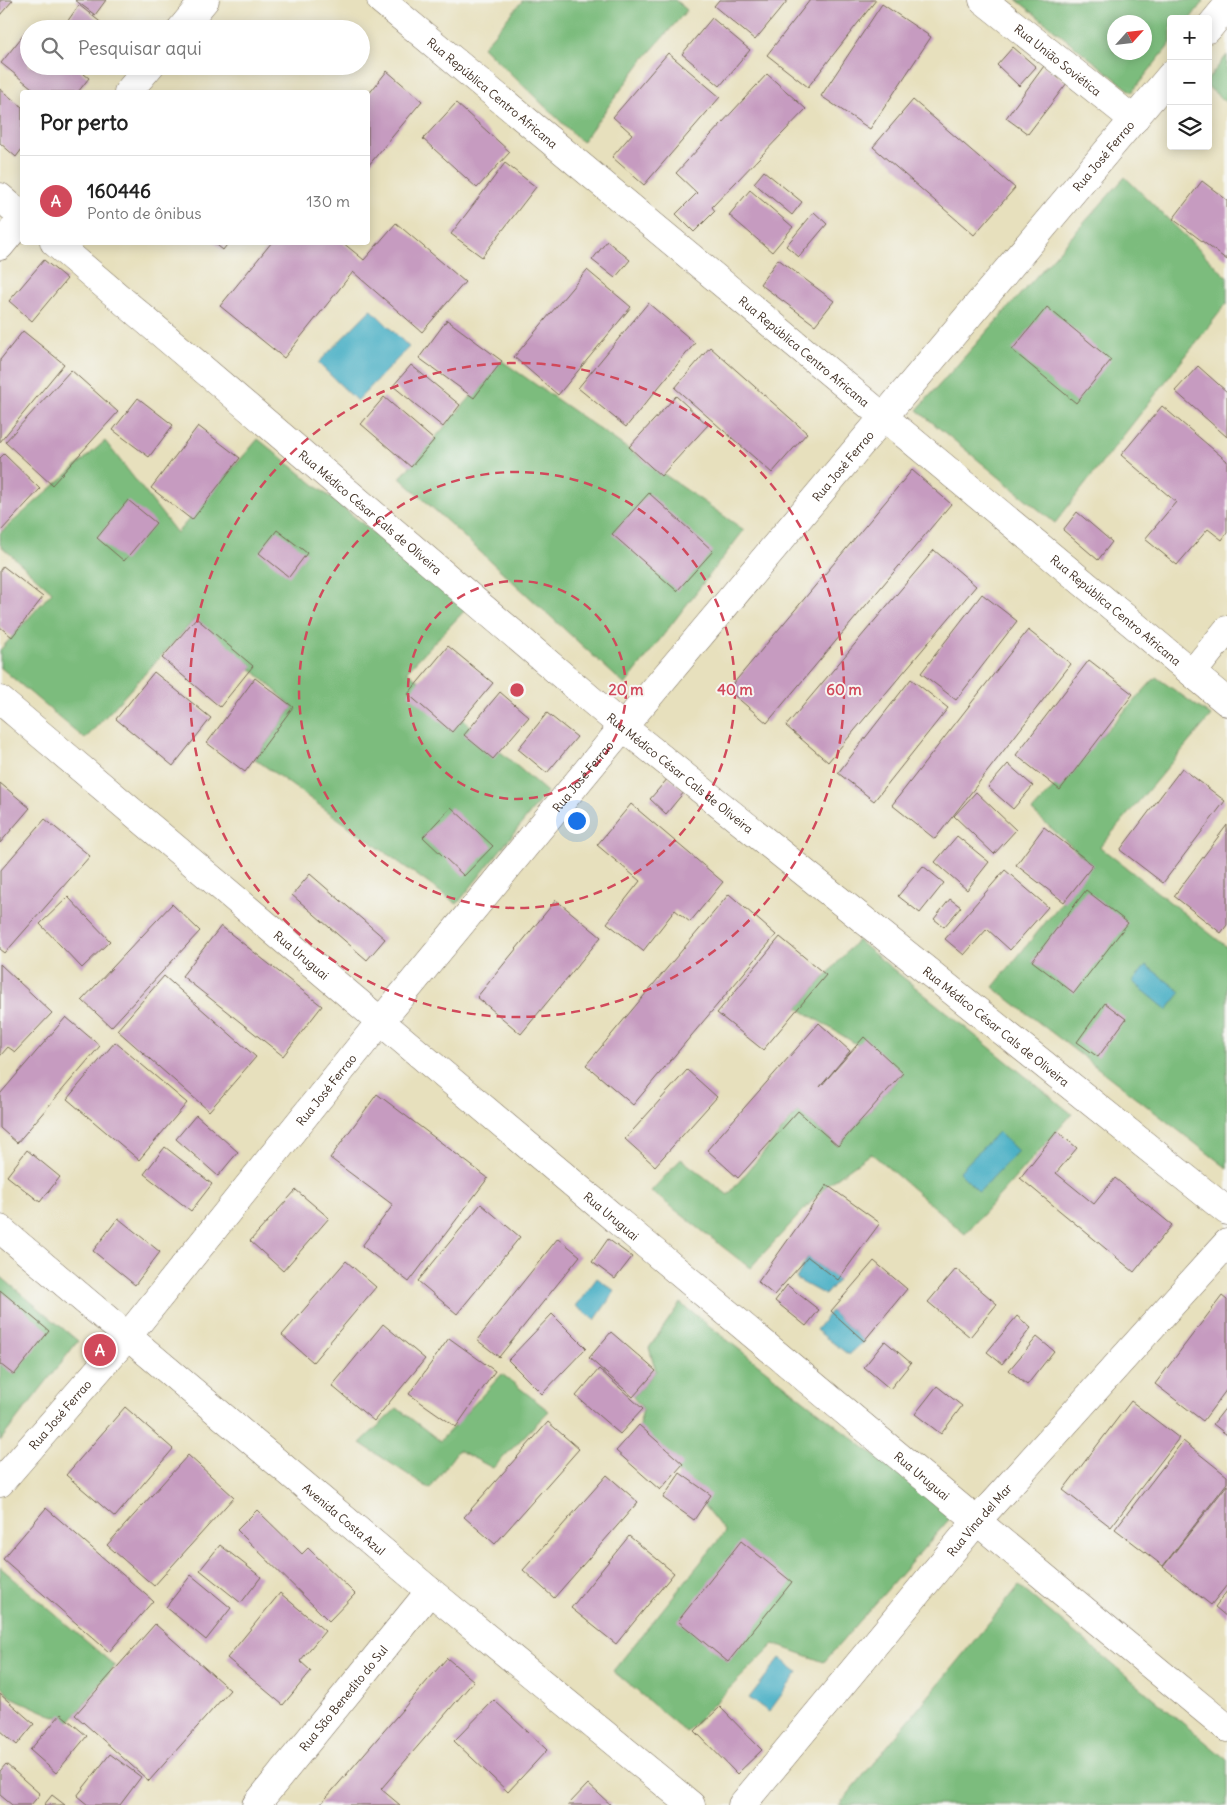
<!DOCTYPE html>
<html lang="pt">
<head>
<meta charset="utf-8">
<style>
	body { margin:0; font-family:Delius,sans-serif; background:#f2f2f2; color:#222 }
	.controls { position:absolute; right:15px; top:15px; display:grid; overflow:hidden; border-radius:5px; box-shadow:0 2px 12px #0003 }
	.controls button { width:45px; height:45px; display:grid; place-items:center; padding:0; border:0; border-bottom:1px solid #e0e0e0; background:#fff; color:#222; font:25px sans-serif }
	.compass { position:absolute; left:1107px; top:15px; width:45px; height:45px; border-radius:50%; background:#fff; box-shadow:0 2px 12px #0003; rotate:63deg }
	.you { position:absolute; left:576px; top:820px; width:18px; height:18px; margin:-12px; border:4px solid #fff; border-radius:50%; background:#1a73e8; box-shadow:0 0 0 8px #1a73e833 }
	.badge { display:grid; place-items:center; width:32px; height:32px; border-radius:50%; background:#d1495b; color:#fff; font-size:16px; font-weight:700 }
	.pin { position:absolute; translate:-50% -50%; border:2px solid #fff; box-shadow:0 1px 5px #0006 }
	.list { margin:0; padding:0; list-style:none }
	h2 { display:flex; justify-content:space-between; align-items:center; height:65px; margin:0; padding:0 20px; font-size:21px }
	h2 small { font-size:16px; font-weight:400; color:#767676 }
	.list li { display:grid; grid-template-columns:32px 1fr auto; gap:15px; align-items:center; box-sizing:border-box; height:90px; padding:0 20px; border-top:1px solid #e0e0e0 }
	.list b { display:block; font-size:19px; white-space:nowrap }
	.list p { margin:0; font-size:16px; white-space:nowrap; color:#767676 }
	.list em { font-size:16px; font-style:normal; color:#767676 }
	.icon { flex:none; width:28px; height:28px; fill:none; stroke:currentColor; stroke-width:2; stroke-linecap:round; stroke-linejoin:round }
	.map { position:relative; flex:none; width:1227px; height:1805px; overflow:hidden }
	.search { position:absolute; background:#fff; box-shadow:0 2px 12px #0003; left:20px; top:20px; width:350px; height:55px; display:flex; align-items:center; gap:12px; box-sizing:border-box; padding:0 18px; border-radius:28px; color:#767676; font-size:19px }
	.panel { position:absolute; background:#fff; box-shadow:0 2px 12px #0003; left:20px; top:90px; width:350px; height:155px; border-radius:5px }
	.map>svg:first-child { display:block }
	.forest { fill:#7bbc7d; stroke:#5b734e; fill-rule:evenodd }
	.water { fill:#46afc5; stroke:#406c72 }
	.building { fill:#c69bc0 }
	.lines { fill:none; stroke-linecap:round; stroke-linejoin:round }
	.minor-casing { stroke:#776a56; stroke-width:29 }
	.minor { stroke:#fff; stroke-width:28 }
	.ring { fill:none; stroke:#d1495b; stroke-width:2.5; stroke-dasharray:9 6 }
	.labels { text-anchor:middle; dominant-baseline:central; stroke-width:4; stroke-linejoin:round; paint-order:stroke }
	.street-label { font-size:12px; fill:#3b2a1e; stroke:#f6f6f2 }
	.centre { fill:#d1495b; stroke:#f6f6f2; stroke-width:2.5 }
	.ring-label { font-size:15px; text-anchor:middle; font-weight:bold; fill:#d1495b; stroke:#f6f6f2; stroke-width:4; stroke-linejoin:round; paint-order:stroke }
</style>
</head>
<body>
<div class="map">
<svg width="1227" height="1805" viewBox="0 0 1227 1805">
	<rect width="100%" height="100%" fill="#f6f6f2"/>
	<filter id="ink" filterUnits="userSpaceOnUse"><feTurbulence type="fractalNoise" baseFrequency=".02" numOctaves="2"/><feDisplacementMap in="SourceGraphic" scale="10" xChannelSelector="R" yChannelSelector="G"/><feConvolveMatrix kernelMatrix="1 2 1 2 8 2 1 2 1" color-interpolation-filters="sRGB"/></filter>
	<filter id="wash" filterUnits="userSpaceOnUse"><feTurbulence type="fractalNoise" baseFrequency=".0096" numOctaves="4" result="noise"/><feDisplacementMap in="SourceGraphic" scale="20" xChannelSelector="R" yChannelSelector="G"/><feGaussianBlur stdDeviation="1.12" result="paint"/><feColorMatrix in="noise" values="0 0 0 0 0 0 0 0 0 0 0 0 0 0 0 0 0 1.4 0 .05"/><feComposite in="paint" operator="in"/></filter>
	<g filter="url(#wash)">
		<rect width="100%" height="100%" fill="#e7e0bd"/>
		<path class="forest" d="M523 0H675L687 10 642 61 582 142 483 47Z
			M1017 0H1204L1190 19H1171V43L1132 92ZM1114 22H1144V52H1114Z
			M1227 55V103L1208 87V79Z
			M1125 177 1227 277V303L1055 523 917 410Z
			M502 361 744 530 625 685 400 478Z
			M258 439 467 608 407 671 547 792 457 904 255 759 293 707 196 618 85 739 0 667V650L52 592 0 545V533L105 441 177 533Z
			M1156 677 1211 716 1100 847 1227 947V1168L993 987 1092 865 1032 811Z
			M857 940 1072 1114 965 1234 871 1153 827 1185 750 1268 651 1191 681 1159 728 1195 798 1111 838 1146 903 1073 798 1008Z
			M0 1276 78 1341 0 1441Z
			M680 1303 952 1516 824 1662 774 1644 686 1732 613 1671 725 1532 639 1425 643 1409 633 1397 656 1371 649 1348Z
			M502 1374 549 1411 493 1468 458 1450 430 1489 360 1443 397 1408 440 1441Z
			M0 1567 115 1666 70 1721 49 1714 11 1697 0 1685Z
			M1019 1586 1227 1760V1805H839Z"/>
		<path class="water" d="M371 309 409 347 357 401 318 363Z
			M1146 965 1181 992 1167 1010 1133 982Z
			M998 1132 1018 1151 979 1192 959 1172Z
			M808 1257 838 1280 825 1295 796 1279Z
			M597 1278 615 1291 595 1320 576 1306Z
			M831 1311 864 1341 849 1355 816 1330Z
			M780 1658 798 1672 769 1712 749 1698Z"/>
		<g id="blocks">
			<path class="building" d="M0 0H13L0 15Z
				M75 0H106L95 15Z
				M719 0H788L755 40 714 6Z
				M810 0H876L808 87 767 55Z
				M882 4 931 37 870 129 821 96Z
				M79 5 109 29H62Z
				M712 18 750 50 720 86 682 54Z
				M29 28V66H74L89 78 78 92H37L1 63Z
				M1013 47 1036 67 1019 86 997 65Z
				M668 53 720 97 644 185 612 157 632 134 613 117Z
				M1044 66 1067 83 1028 134 1006 118Z
				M387 71 422 101 368 166V95Z
				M767 74 806 109 712 207 715 211 694 232 676 214 697 193 676 173Z
				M0 89 22 107V149L16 157 0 143Z
				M913 100 1015 188 974 235 873 147Z
				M456 103 510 152 477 188 423 139Z
				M505 163 536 187 482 257 451 234Z
				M764 171 802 202 792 215 754 183Z
				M1202 181 1227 200V260L1173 219Z
				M750 190 793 227 772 252 729 215Z
				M814 212 827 224 799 257 786 246Z
				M396 223 465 282 422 332 353 272 284 358 220 306 272 242H342L364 260Z
				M607 241 630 260 615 278 592 260Z
				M213 242H229L223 250Z
				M778 259 834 301 815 325 760 284Z
				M44 260 67 279 32 321 9 301Z
				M587 270 631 307 558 395 514 357Z
				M648 303 695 343 626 427 578 388Z
				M1047 307 1111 360 1076 403 1012 350Z
				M447 320 502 361 474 398 419 358Z
				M23 331 64 364 0 442V360Z
				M710 347 807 433 772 473 675 388Z
				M411 365 460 405 443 427 393 386Z
				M1198 366 1227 392V437L1175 391Z
				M71 370 118 412 52 485 5 442Z
				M676 396 708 425 661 476 629 447Z
				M384 397 434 440 411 467 361 424Z
				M138 398 173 425 149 457 113 430Z
				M1162 406 1227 461V533L1222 540 1208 529 1177 565 1145 539 1176 502 1121 455Z
				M198 426 240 458 192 520 151 488Z
				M4 454 40 489 0 532V458Z
				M912 470 951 504 767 723 728 690Z
				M649 493 713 551 677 591 612 534Z
				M128 500 156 523 124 561 97 538Z
				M1077 512 1112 542 1098 560 1063 530Z
				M277 530 307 553 289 577 259 553Z
				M934 550 976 586 828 762 786 726Z
				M3 566 43 597 12 637 0 627V570Z
				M982 594 1017 621 956 700 921 673Z
				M196 618 253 666 220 707 162 658Z
				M1028 630 1071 664 935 839 892 805Z
				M448 646 493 683 452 732 408 694Z
				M1089 660 1133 694 1060 790 1016 755Z
				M154 672 211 718 173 766 116 719Z
				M255 678 293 707 245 772 207 743Z
				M911 679 948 708 874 801 838 773Z
				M500 692 529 717 493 759 464 735Z
				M547 713 577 737 547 773 518 749Z
				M1008 764 1033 786 1013 809 988 787Z
				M1182 768 1225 801 1163 883 1120 850Z
				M669 777 685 791 666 814 650 799Z
				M0 783 30 808 0 843Z
				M976 792 1016 830 994 854 954 816Z
				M631 804 723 882 690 922 675 910 643 951 607 923 640 881 597 845Z
				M451 807 493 846 464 876 423 837Z
				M45 819 90 856 5 953 0 949V871Z
				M1227 825V925L1221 933 1174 896Z
				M1044 827 1093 865 1064 902 1016 865Z
				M957 836 989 862 967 890 935 862Z
				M923 866 944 883 920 913 898 896Z
				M1005 870 1048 907 1010 950 987 929 964 955 945 939Z
				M310 874 385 939 367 960 292 895Z
				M1086 890 1128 923 1074 993 1032 961Z
				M729 894 776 935 633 1105 586 1065Z
				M68 897 110 941 82 968 40 924Z
				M950 899 961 907 944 927 934 919Z
				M556 900 601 937 521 1034 477 997Z
				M172 904 200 931 111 1027 82 1000Z
				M221 926 322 1006 283 1056 182 976Z
				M780 937 826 975 763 1050 717 1013Z
				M0 964 52 1013 15 1052 8 1047 0 1056Z
				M164 976 256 1057 209 1111 117 1030Z
				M1105 1003 1126 1019 1098 1057 1077 1042Z
				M66 1017 100 1046 17 1143 0 1128V1094Z
				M819 1023 850 1051 820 1087 864 1037 903 1073 838 1146 798 1111 738 1178 707 1150Z
				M115 1042 187 1103 139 1160 67 1099Z
				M687 1070 717 1097 655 1166 625 1139Z
				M377 1094 488 1178 409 1282 362 1246 393 1205 330 1158Z
				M196 1115 238 1152 218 1176 176 1139Z
				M1057 1131 1077 1148 1056 1173 1094 1204 1115 1178 1172 1225 1134 1272 1020 1178Z
				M165 1147 212 1184 191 1211 144 1174Z
				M27 1150 60 1177 40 1202 7 1176Z
				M827 1185 880 1223 838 1280 808 1257 774 1295 758 1282Z
				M296 1190 329 1218 283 1271 250 1241Z
				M481 1204 520 1237 457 1314 418 1281Z
				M118 1218 160 1252 135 1285 93 1251Z
				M558 1238 580 1256 499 1357 477 1340Z
				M608 1239 632 1257 615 1279 592 1262Z
				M346 1261 376 1287 313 1362 282 1335Z
				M874 1261 907 1289 864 1341 831 1311Z
				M956 1269 997 1304 970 1337 928 1302Z
				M787 1285 819 1310 806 1326 775 1301Z
				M0 1290 49 1331 14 1375 0 1364Z
				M1222 1296 1227 1300V1389L1203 1421 1155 1384Z
				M552 1314 586 1348 542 1394 508 1360Z
				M1017 1316 1031 1328 1002 1364 987 1352Z
				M383 1324 425 1359 374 1421 332 1386Z
				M611 1332 656 1371 633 1397 589 1358Z
				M1037 1337 1054 1351 1027 1385 1009 1370Z
				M449 1338 495 1371 456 1427 409 1394Z
				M885 1341 911 1363 890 1389 864 1367Z
				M599 1369 643 1409 620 1434 576 1396Z
				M937 1386 962 1406 941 1434 915 1414Z
				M1131 1401 1179 1438 1111 1527 1063 1490Z
				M1227 1406V1435L1213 1424Z
				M125 1407 173 1449 115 1517 66 1475Z
				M548 1422 579 1449 495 1544 464 1517Z
				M639 1425 683 1464 660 1490 616 1451Z
				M1183 1441 1227 1476V1483L1163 1566 1115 1529Z
				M188 1455 234 1497 154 1586 107 1545Z
				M680 1473 711 1495 694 1520 663 1498Z
				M607 1475 638 1502 554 1598 523 1570Z
				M1227 1485V1585L1211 1605 1163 1567Z
				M46 1508 153 1601 109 1652 3 1559Z
				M257 1510 302 1554 308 1548 355 1594 329 1621 237 1530Z
				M629 1536 674 1573 616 1644 571 1608Z
				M741 1541 792 1582 728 1662 678 1621Z
				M220 1545 261 1577 241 1603 200 1570Z
				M191 1575 231 1608 206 1640 166 1607Z
				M1227 1591V1617L1215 1607Z
				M280 1593 325 1631 300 1661 311 1671 283 1705 227 1658Z
				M155 1624 230 1690 149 1781 75 1715Z
				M447 1658 474 1681 381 1789 400 1805H320Z
				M0 1694 34 1724 17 1745 0 1730Z
				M494 1700 547 1750 508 1792 454 1741Z
				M720 1707 762 1750 737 1774 695 1731Z
				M61 1714 87 1736 56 1773 30 1750Z
				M110 1754 141 1777 120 1805H88L77 1796Z
				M6 1764 40 1794 31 1805H12L0 1795V1771Z
				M588 1784 611 1805H568Z
				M52 1795 65 1805H44Z"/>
		</g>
	</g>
	<g filter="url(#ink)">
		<use href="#blocks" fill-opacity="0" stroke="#776a56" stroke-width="1"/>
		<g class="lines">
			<defs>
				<g id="minor">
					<path id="s1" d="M381 0 1227 702"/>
					<path id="s2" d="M983 0 1134 120"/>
					<path d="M181 29 205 0"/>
					<path d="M1208 29 1227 6"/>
					<path d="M128 92 150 66"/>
					<path d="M0 197 22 216"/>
					<path id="s3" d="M54 242 623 727 1227 1211"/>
					<path d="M0 246 22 219"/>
					<path d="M1193 672 1227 630"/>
					<path id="s4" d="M0 700C407 1044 815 1389 1227 1728"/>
					<path id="s5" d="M0 1229 430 1591 691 1805"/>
					<path id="s6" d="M0 1483 127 1337 380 1022 623 727 1171 75"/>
					<path id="s7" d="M256 1805 430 1591"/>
					<path id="s8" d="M742 1805 976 1522 1227 1243"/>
				</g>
			</defs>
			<use href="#minor" class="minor-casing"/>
			<use href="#minor" class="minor"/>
		</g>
	</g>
	<g class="ring">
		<circle cx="517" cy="690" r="109"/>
		<circle cx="517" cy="690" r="218"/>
		<circle cx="517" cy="690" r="327"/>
	</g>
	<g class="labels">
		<g class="street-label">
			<text stroke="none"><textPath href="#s2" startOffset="96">Rua União Soviética</textPath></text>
			<text stroke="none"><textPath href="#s1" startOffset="145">Rua República Centro Africana</textPath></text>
			<text stroke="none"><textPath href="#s6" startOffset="1726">Rua José Ferrao</textPath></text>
			<text stroke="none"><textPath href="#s1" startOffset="550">Rua República Centro Africana</textPath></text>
			<text stroke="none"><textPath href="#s6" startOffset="1321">Rua José Ferrao</textPath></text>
			<text stroke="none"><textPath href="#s3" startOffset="416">Rua Médico César Cals de Oliveira</textPath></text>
			<text stroke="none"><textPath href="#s1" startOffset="955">Rua República Centro Africana</textPath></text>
			<text stroke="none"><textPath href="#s3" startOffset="821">Rua Médico César Cals de Oliveira</textPath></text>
			<text stroke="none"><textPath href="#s6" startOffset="916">Rua José Ferrao</textPath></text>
			<text stroke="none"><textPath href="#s4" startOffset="395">Rua Uruguai</textPath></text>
			<text stroke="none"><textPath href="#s3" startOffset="1226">Rua Médico César Cals de Oliveira</textPath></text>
			<text stroke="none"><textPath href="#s6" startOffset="511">Rua José Ferrao</textPath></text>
			<text stroke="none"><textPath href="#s4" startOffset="800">Rua Uruguai</textPath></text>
			<text stroke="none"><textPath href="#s6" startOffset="91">Rua José Ferrao</textPath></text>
			<text stroke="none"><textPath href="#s4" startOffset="1205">Rua Uruguai</textPath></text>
			<text stroke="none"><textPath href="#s5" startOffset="450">Avenida Costa Azul</textPath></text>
			<text stroke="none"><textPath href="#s8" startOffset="371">Rua Vina del Mar</textPath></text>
			<text stroke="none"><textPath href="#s7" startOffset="138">Rua São Benedito do Sul</textPath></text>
		</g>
	</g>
	<circle cx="517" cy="690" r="8" class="centre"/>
	<g class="ring-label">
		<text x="626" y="695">20 m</text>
		<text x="735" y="695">40 m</text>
		<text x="844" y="695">60 m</text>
	</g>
</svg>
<div class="controls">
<button>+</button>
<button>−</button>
<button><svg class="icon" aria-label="layers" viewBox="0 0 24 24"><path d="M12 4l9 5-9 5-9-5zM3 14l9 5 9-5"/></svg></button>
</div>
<svg class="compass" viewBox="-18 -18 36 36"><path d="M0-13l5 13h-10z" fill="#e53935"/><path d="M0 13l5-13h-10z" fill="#767676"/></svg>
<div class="you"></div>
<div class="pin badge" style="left:100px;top:1350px">A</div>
<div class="search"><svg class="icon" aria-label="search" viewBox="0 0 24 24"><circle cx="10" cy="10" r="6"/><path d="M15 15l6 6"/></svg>Pesquisar aqui</div>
<section class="panel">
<h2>Por perto<small></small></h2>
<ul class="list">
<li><span class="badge">A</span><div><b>160446</b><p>Ponto de ônibus</p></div><em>130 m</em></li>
</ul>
</section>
</div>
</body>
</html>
